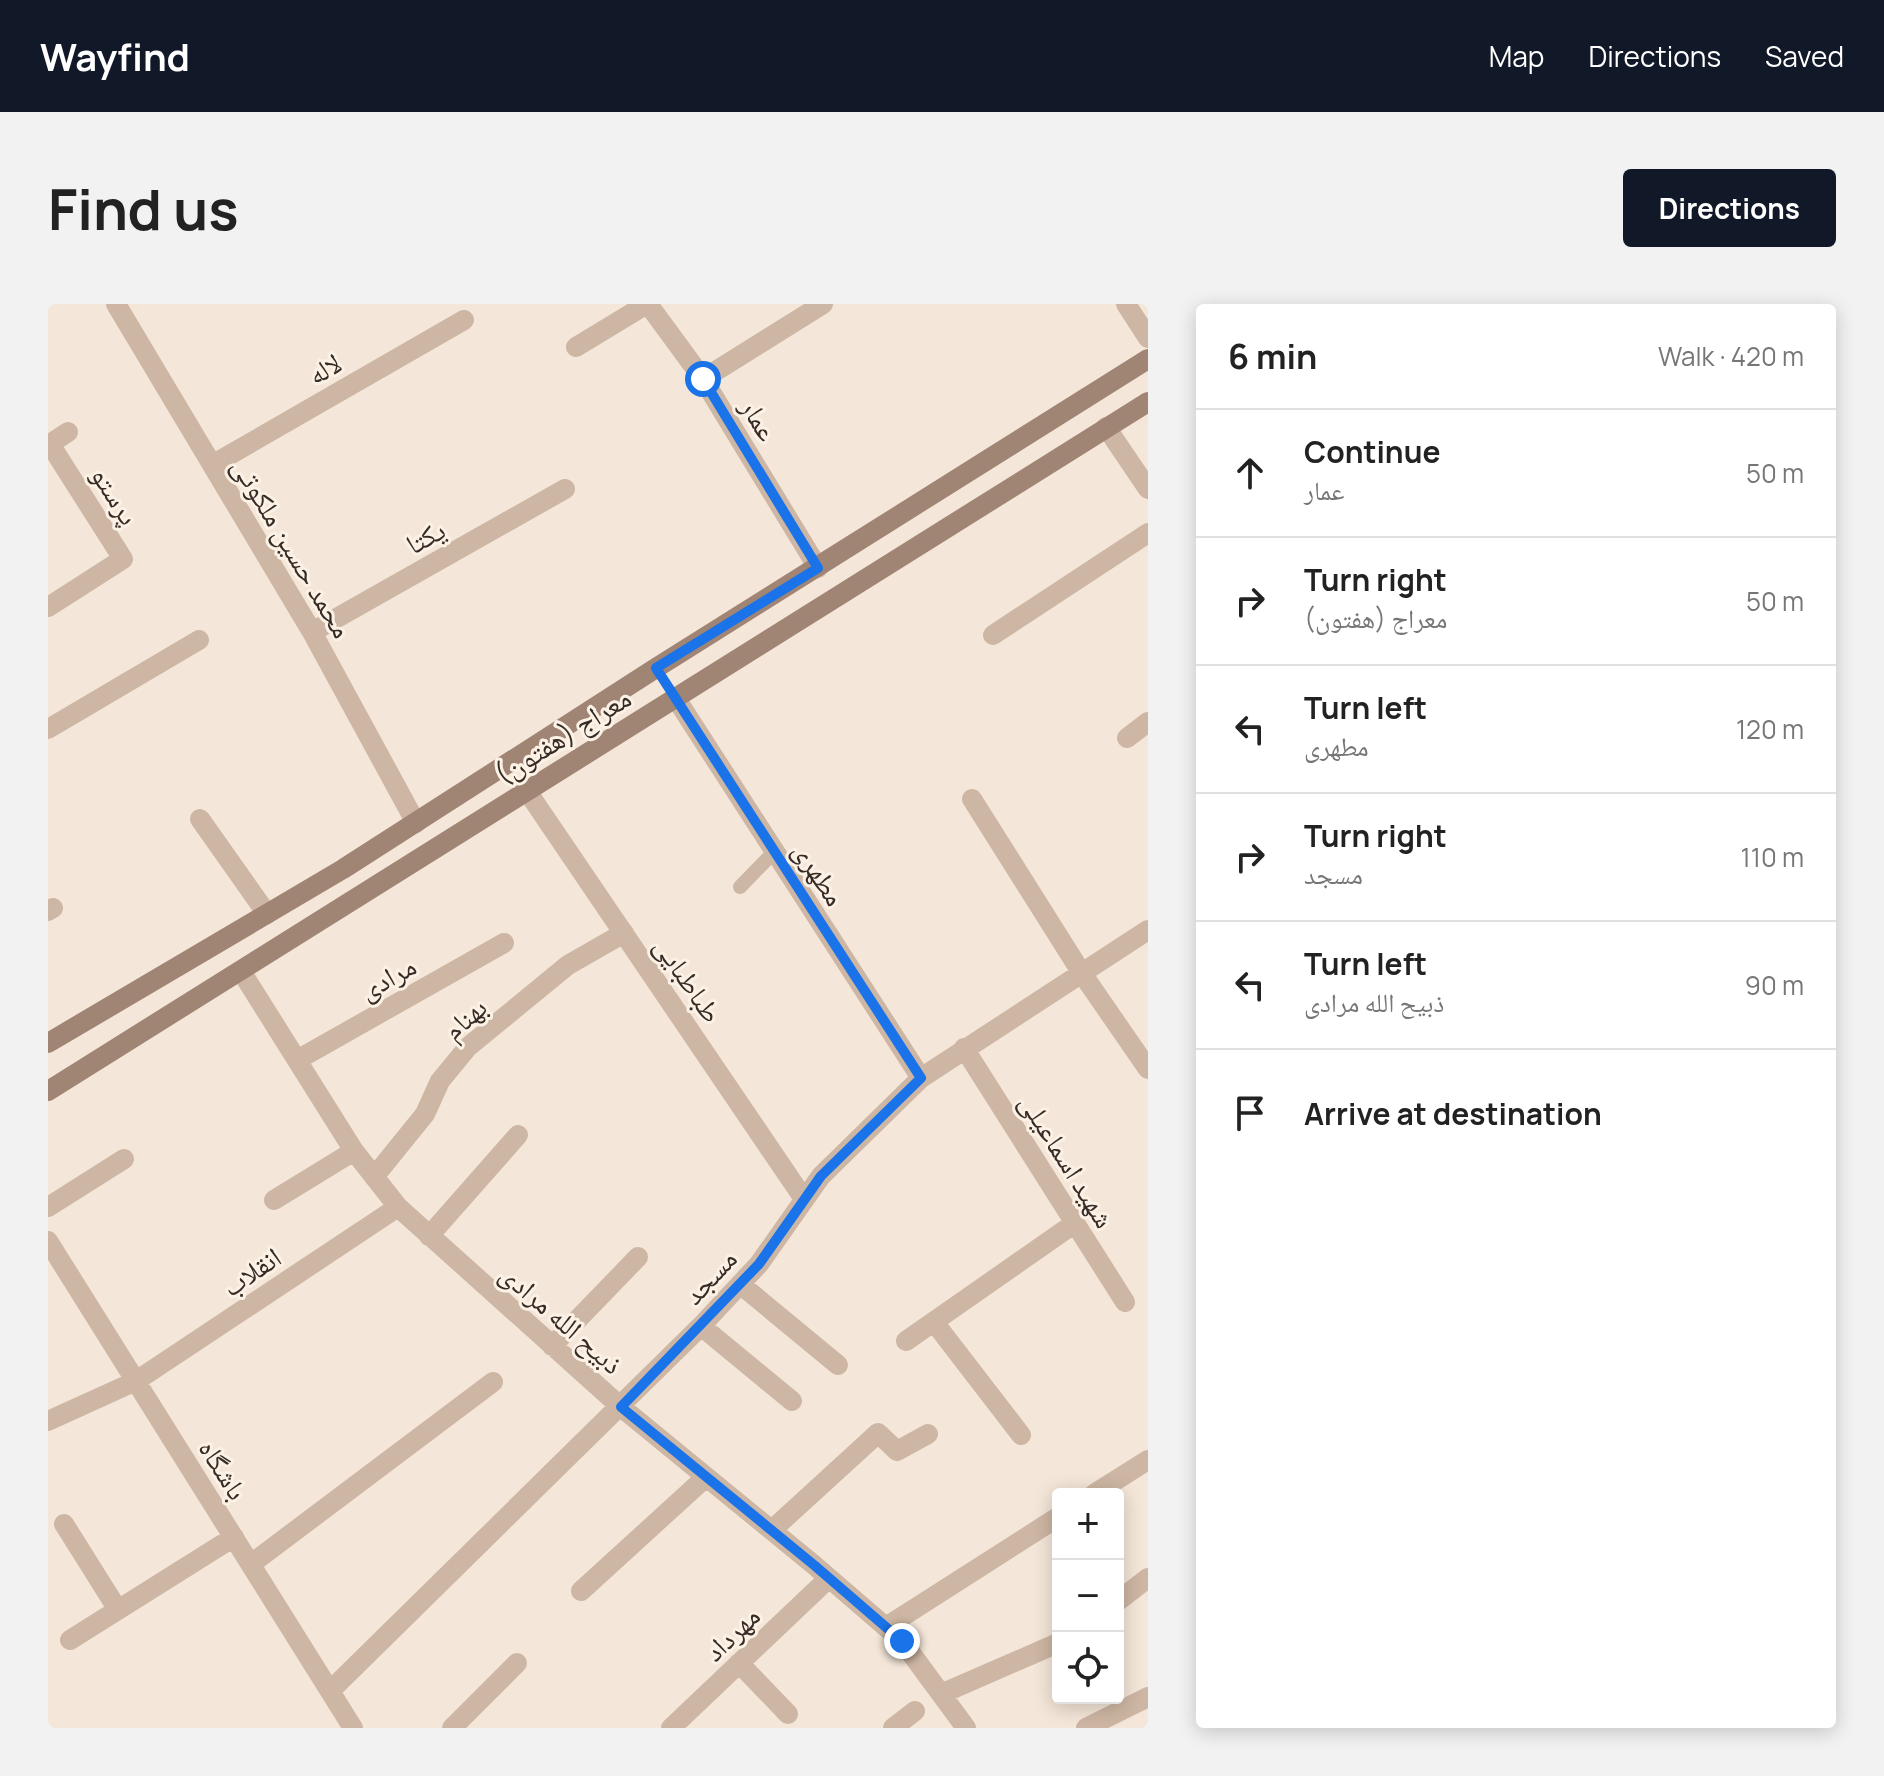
<!DOCTYPE html>
<html lang="en">
<head>
<meta charset="utf-8">
<style>
	body { margin:0; font-family:Manrope,"Noto Naskh Arabic",sans-serif; background:#f2f2f2; color:#222 }
	.controls { position:absolute; right:24px; bottom:24px; display:grid; overflow:hidden; border-radius:8px; box-shadow:0 4px 20px #0003 }
	.controls button { width:72px; height:72px; display:grid; place-items:center; padding:0; border:0; border-bottom:2px solid #e0e0e0; background:#fff; color:#222; font:40px sans-serif }
	.stop { position:absolute; width:24px; height:24px; margin:-18px; border:6px solid #1a73e8; border-radius:50%; background:#fff }
	.stop.end { background:#1a73e8; border-color:#fff; box-shadow:0 2px 8px #0008 }
	.list { margin:0; padding:0; list-style:none }
	h2 { display:flex; justify-content:space-between; align-items:center; height:104px; margin:0; padding:0 32px; font-size:34px }
	h2 small { font-size:26px; font-weight:400; color:#767676 }
	.list li { display:grid; grid-template-columns:52px 1fr auto; gap:24px; align-items:center; box-sizing:border-box; height:128px; padding:0 32px; border-top:2px solid #e0e0e0 }
	.list b { display:block; font-size:30px; white-space:nowrap }
	.list p { margin:0; font-size:26px; white-space:nowrap; color:#767676 }
	.list em { font-size:26px; font-style:normal; color:#767676 }
	.icon { flex:none; width:44px; height:44px; fill:none; stroke:currentColor; stroke-width:2; stroke-linecap:round; stroke-linejoin:round }
	.map { position:relative; flex:none; width:1100px; height:1424px; overflow:hidden; border-radius:8px }
	header { display:flex; align-items:center; gap:48px; box-sizing:border-box; height:112px; padding:0 40px; background:#111827; color:#fff }
	header strong { font-size:38px }
	nav { display:flex; gap:44px; margin-inline-start:auto; font-size:28px }
	.intro { display:flex; align-items:center; justify-content:space-between; box-sizing:border-box; height:192px; padding:0 48px }
	h1 { margin:0; font-size:56px }
	.button { padding:20px 36px; border-radius:8px; background:#111827; color:#fff; font-size:28px; font-weight:700 }
	main { display:flex; gap:48px; padding:0 48px }
	aside { flex:1; background:#fff; border-radius:8px; box-shadow:0 4px 20px #0003 }
	.map>svg:first-child { display:block }
	.lines { fill:none; stroke-linecap:round; stroke-linejoin:round }
	.lane { stroke:#cdb6a3; stroke-width:14 }
	.street { stroke:#cdb6a3; stroke-width:20 }
	.secondary { stroke:#a08474; stroke-width:20 }
	.route { stroke:#1a73e8; stroke-width:10 }
	.labels { text-anchor:middle; dominant-baseline:central; stroke-width:6; stroke-linejoin:round; paint-order:stroke }
	.street-label { font-size:28px; fill:#372b26; stroke:#fbf1e5 }
</style>
</head>
<body>
<header>
<strong>Wayfind</strong>
<nav><a>Map</a><a>Directions</a><a>Saved</a></nav>
</header>
<div class="intro"><h1>Find us</h1><a class="button">Directions</a></div>
<main>
<div class="map">
<svg width="1100" height="1424" viewBox="0 0 1100 1424">
	<rect width="100%" height="100%" fill="#f4e6d8"/>
	<g class="lines">
		<path class="lane" d="M692 583 726 548"/>
		<path class="street" d="M68 0 264 328 368 519
			M600 0 655 75 770 264
			M1078 0 1100 34
			M528 43 599 0
			M655 75 775 0
			M1058 123 1100 185
			M164 161 416 16
			M0 303 75 255 2 140 20 128
			M264 328 517 185
			M945 331 1100 229
			M627 393 873 774
			M0 425 151 336
			M1079 434 1100 418
			M479 487 756 895
			M924 495 1033 668 1100 765
			M152 515 219 610
			M0 607 5 604
			M193 667 306 847 350 903 573 1103 766 1261 854 1337 918 1424
			M916 744 1077 998
			M249 756 456 639
			M326 873 377 810 392 777 420 743 520 661 576 629
			M226 896 306 847
			M0 903 76 855
			M381 932 470 831
			M0 937 305 1424
			M692 980 790 1061
			M886 1018 973 1131
			M653 1022 744 1097
			M858 1037 1027 919
			M504 1042 590 953
			M0 1117 88 1077 350 903
			M1046 1190 1100 1156
			M16 1220 70 1306
			M724 1226 830 1129 849 1147 880 1130
			M203 1260 445 1078
			M533 1287 658 1173
			M1070 1297 1100 1274
			M838 1323 1010 1213
			M22 1336 186 1233
			M691 1359 740 1410
			M282 1387 653 1022 711 960 773 872 873 774 1100 626
			M893 1390 1010 1339
			M404 1424 469 1359
			M623 1424 781 1274
			M845 1424 867 1407
			M1038 1424 1100 1393"/>
		<path class="secondary" d="M0 739 295 565 608 364 1100 55
			M0 787 1100 98"/>
	</g>
	<g class="lines">
		<path class="route" d="M655 75 770 264 608 364 873 774 773 872 711 960 573 1103 766 1261 854 1337"/>
	</g>
	<g class="labels">
		<g class="street-label">
			<text transform="translate(276 64) rotate(-30)">لاله</text>
			<text transform="translate(712 115) rotate(59)">عمار</text>
			<text transform="translate(68 191) rotate(58)">پرستو</text>
			<text transform="translate(377 232) rotate(-29)">یکتا</text>
			<text transform="translate(245 243) rotate(59)">محمد حسین ملکوتی</text>
			<text transform="translate(514 431) rotate(-32)">معراج (هفتون)</text>
			<text transform="translate(772 569) rotate(57)">مطهری</text>
			<text transform="translate(339 673) rotate(-29)">مرادی</text>
			<text transform="translate(641 675) rotate(56)">طباطبایی</text>
			<text transform="translate(416 714) rotate(-42)">بهنام</text>
			<text transform="translate(1020 856) rotate(58)">شهید اسماعیلی</text>
			<text transform="translate(203 967) rotate(-34)">انقلاب</text>
			<text transform="translate(661 972) rotate(-47)">مسجد</text>
			<text transform="translate(514 1014) rotate(41)">ذبیح الله مرادی</text>
			<text transform="translate(176 1165) rotate(58)">باشگاه</text>
			<text transform="translate(683 1329) rotate(-44)">مهرداد</text>
		</g>
	</g>
</svg>
<div class="controls">
<button>+</button>
<button>−</button>
<button><svg class="icon" aria-label="locate" viewBox="0 0 24 24"><circle cx="12" cy="12" r="6"/><path d="M12 2v4M12 18v4M2 12h4M18 12h4"/></svg></button>
</div>
<div class="stop" style="left:655px;top:75px"></div>
<div class="stop end" style="left:854px;top:1337px"></div>
</div>
<aside>
<h2>6 min<small>Walk · 420 m</small></h2>
<ul class="list">
<li><svg class="icon" aria-label="ahead" viewBox="0 0 24 24"><path d="M12 20V5M6 11l6-6 6 6"/></svg><div><b>Continue</b><p>عمار</p></div><em>50 m</em></li>
<li><svg class="icon" aria-label="right" viewBox="0 0 24 24"><path d="M7 20v-9h11M14 6l5 5-5 5"/></svg><div><b>Turn right</b><p>معراج (هفتون)</p></div><em>50 m</em></li>
<li><svg class="icon" aria-label="left" viewBox="0 0 24 24"><path d="M17 20v-9H6M10 6l-5 5 5 5"/></svg><div><b>Turn left</b><p>مطهری</p></div><em>120 m</em></li>
<li><svg class="icon" aria-label="right" viewBox="0 0 24 24"><path d="M7 20v-9h11M14 6l5 5-5 5"/></svg><div><b>Turn right</b><p>مسجد</p></div><em>110 m</em></li>
<li><svg class="icon" aria-label="left" viewBox="0 0 24 24"><path d="M17 20v-9H6M10 6l-5 5 5 5"/></svg><div><b>Turn left</b><p>ذبیح الله مرادی</p></div><em>90 m</em></li>
<li><svg class="icon" aria-label="arrive" viewBox="0 0 24 24"><path d="M6 21V4h12l-3 4 3 4H6"/></svg><div><b>Arrive at destination</b></div></li>
</ul>
</aside>
</main>
</body>
</html>
